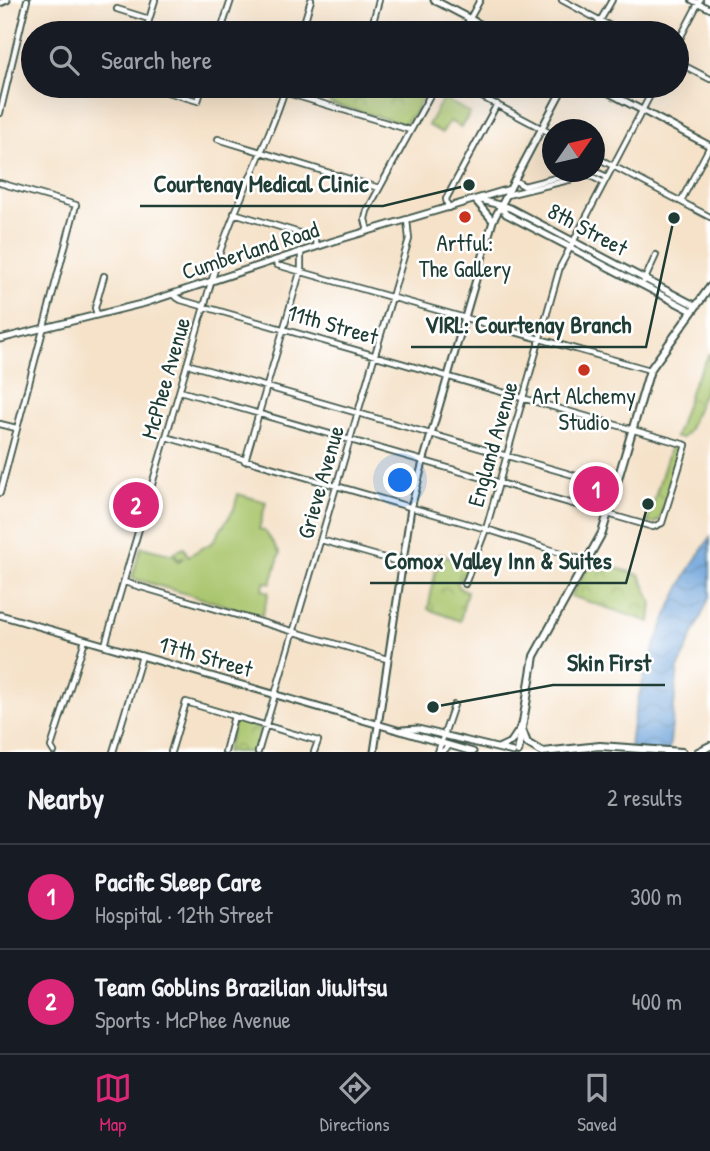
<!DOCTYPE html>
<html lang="en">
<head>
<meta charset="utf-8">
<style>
	body { margin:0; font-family:"Patrick Hand",sans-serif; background:#242831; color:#f1f3f6 }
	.compass { position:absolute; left:542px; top:119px; width:63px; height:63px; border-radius:50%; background:#171b24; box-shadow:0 7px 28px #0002; rotate:56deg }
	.you { position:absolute; left:401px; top:481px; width:24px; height:24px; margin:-18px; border:5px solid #fff; border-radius:50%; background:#1a73e8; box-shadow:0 0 0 10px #1a73e833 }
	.badge { display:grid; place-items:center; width:46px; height:46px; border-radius:50%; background:#db2777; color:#fff; font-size:23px; font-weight:700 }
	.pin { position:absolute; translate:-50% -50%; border:4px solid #fff; box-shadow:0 2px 7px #0006 }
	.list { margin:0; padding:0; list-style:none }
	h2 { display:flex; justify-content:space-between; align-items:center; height:91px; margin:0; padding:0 28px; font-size:30px }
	h2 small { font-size:23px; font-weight:400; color:#9ea1a6 }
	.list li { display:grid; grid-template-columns:46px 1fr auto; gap:21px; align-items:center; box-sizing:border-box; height:105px; padding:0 28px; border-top:2px solid #363941 }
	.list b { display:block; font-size:26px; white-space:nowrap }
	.list p { margin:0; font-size:23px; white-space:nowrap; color:#9ea1a6 }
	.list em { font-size:23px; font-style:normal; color:#9ea1a6 }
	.icon { flex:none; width:38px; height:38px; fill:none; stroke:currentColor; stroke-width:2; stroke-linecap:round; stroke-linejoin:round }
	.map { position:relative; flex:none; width:710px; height:752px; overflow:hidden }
	.search { position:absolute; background:#171b24; box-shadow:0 7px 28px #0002; left:21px; right:21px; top:21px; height:77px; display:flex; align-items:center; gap:18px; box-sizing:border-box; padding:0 24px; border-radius:38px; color:#9ea1a6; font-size:26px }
	.sheet { height:301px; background:#171b24 }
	nav { display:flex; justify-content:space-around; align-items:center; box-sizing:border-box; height:98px; border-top:2px solid #363941; background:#171b24; font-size:19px; color:#9ea1a6 }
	nav a { display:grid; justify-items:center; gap:4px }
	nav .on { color:#db2777 }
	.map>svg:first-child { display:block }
	.green { fill:#a9c56c; stroke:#648150; stroke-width:2 }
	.park { fill:url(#park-crowns); stroke:#648150; stroke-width:2 }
	.water { fill:url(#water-waves); stroke:#467086; stroke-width:2 }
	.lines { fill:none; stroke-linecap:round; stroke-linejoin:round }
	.minor-casing { stroke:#3f564a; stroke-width:8 }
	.tertiary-casing { stroke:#3f564a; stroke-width:9 }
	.secondary-casing { stroke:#3f564a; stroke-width:10 }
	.primary-casing { stroke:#3f564a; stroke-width:10 }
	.minor { stroke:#fff; stroke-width:4.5 }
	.tertiary { stroke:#fff; stroke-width:5 }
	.secondary { stroke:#fff; stroke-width:6 }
	.primary { stroke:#fff; stroke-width:6 }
	.poi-dot { fill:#c8321e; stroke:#fff; stroke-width:2.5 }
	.labels { text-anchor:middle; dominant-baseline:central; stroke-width:5; stroke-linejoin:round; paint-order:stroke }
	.street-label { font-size:23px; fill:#1f3d34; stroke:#fff }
	.poi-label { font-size:23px; fill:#1f3d34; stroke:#fff }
	.leader { fill:none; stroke:#1f3d34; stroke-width:2.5 }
	.callout-dot { fill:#1f3d34; stroke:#fff; stroke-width:2.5 }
	.callout-label { font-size:24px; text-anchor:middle; font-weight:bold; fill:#1f3d34; stroke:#fff; stroke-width:5; stroke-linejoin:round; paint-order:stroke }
</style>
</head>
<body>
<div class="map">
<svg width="710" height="752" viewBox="0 0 710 752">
	<defs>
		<pattern id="park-crowns" width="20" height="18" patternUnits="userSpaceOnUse" patternTransform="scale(1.75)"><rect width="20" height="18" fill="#a9c56c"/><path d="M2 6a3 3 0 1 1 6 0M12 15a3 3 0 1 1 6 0" fill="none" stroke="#89a15a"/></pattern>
		<pattern id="water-waves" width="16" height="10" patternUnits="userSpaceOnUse" patternTransform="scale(1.75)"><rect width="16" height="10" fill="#6ca2d9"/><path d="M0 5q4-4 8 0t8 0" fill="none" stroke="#5885b1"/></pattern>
	</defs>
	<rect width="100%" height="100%" fill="#fff"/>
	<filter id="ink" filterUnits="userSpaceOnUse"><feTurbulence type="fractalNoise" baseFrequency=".0143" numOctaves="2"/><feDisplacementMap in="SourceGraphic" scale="14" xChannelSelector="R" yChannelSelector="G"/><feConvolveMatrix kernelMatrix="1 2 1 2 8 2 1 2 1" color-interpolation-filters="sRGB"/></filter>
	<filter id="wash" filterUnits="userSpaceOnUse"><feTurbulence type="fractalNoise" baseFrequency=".00686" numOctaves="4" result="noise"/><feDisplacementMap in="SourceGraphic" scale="28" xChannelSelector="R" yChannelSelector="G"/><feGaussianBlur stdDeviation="1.57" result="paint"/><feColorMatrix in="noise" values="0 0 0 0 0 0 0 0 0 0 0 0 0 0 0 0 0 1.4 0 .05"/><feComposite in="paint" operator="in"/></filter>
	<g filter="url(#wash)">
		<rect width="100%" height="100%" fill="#f5e2c9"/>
		<path class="green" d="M443 98 470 113 461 127 449 121 442 133 428 125Z
			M238 494 266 502 259 529 265 531 280 553 271 583 265 582 262 590 269 592 262 616 132 578 141 547 174 555 178 562 184 557 178 560 174 552 184 548 188 556 213 542 234 509Z"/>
		<path class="park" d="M328 86H429L410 121 404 124 332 104 325 98Z
			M710 353V377L688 431 682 438H675L693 384Z
			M671 445 680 451 661 518 655 523H647Z
			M439 554 470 562 465 575 457 583 460 589 467 591 460 621 428 609Z
			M592 561 640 575 652 602 650 622 571 596Z
			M235 720 262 729 256 752H226Z"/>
		<path class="water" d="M710 538V596L678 669 669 752H630C632 690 673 587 710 538Z"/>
	</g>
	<g filter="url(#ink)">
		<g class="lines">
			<defs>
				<path id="minor" d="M562 0 623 33
					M692 0 710 9
					M117 9 149 19
					M303 28 321 33
					M145 33 155 0
					M220 33 231 0
					M301 33 311 0
					M370 33 379 0
					M462 33 480 0
					M593 33 612 0
					M677 44 700 0
					M677 62 710 79
					M146 86 198 101 203 86
					M461 86 552 134
					M284 92 410 130
					M0 113 27 0
					M218 139 379 188
					M594 156 710 217
					M594 171 607 177
					M514 180 524 186 579 172
					M0 183 76 205 0 493
					M507 195 589 175 604 183
					M681 201 710 146
					M448 208 446 199 497 104
					M234 213 313 237 318 246
					M368 231 365 219 367 211 435 86
					M275 260 277 265 650 370
					M644 281 656 255
					M173 295 181 300 686 445 662 523 653 527 180 391
					M97 314 95 308 104 276
					M187 364 615 487
					M0 424 16 428
					M166 437 486 529 586 561
					M245 461 301 269V251
					M321 540 402 563
					M124 582 387 659
					M465 584 486 529 560 267 655 86
					M105 645 220 252C239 195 269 143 286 86
					M54 752 51 747 85 640
					M113 752 142 656
					M171 752 186 702 318 741 314 752
					M225 752 234 716
					M258 752 409 239 407 220
					M438 752 454 705
					M442 752 449 746"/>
				<path id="tertiary" d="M434 0 497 33
					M0 3 7 0
					M596 86 710 146
					M481 200 510 208 696 306
					M476 201 493 221
					M500 206 506 214 692 311
					M0 339 145 303 334 241 510 189
					M0 615 473 752
					M402 730 418 729 513 752
					M498 748 511 742 521 727
					M374 752 411 508 423 462 493 221 564 86"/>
				<path id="secondary" d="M518 752 534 656 602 533 650 370 710 287"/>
				<path id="primary" d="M521 727 527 743 542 752
					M543 752 600 746 682 752
					M698 752 710 746"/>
			</defs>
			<use href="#minor" class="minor-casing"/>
			<use href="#tertiary" class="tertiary-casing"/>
			<use href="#secondary" class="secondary-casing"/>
			<use href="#primary" class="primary-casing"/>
			<use href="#minor" class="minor"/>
			<use href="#tertiary" class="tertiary"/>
			<use href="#secondary" class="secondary"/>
			<use href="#primary" class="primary"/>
		</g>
	</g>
	<g class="poi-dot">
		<circle cx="465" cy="217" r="7"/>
		<circle cx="584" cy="370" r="7"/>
	</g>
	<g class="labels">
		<g class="street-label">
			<text transform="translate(588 229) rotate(28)">8th Street</text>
			<text transform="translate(250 250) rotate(-18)">Cumberland Road</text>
			<text transform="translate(333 324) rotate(16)">11th Street</text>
			<text transform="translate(165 378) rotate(-74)">McPhee Avenue</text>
			<text transform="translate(492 444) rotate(-74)">England Avenue</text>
			<text transform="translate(320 482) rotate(-74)">Grieve Avenue</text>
			<text transform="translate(206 656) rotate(16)">17th Street</text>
		</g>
		<g class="poi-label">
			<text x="465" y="242">Artful:<tspan x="465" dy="26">The Gallery</tspan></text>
			<text x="584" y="395">Art Alchemy<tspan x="584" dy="26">Studio</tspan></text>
		</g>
	</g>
	<path class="leader" d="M469 185L383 206H140M674 218L646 347H411M648 504L626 583H370M433 707L553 685H665"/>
	<g class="callout-dot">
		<circle cx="469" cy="185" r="7"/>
		<circle cx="674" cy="218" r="7"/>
		<circle cx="648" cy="504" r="7"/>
		<circle cx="433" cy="707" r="7"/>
	</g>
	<g class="callout-label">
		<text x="261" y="192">Courtenay Medical Clinic</text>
		<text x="528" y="333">VIRL: Courtenay Branch</text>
		<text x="498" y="569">Comox Valley Inn &amp; Suites</text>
		<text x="609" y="671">Skin First</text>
	</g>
</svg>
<svg class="compass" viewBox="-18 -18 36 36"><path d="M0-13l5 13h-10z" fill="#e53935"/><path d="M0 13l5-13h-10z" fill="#9ea1a6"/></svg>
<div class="you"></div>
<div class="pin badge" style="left:596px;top:489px">1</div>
<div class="pin badge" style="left:136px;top:505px">2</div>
<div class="search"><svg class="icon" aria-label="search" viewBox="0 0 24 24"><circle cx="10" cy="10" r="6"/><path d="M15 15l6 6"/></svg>Search here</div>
</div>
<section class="sheet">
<h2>Nearby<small>2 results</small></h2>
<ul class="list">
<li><span class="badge">1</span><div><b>Pacific Sleep Care</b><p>Hospital · 12th Street</p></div><em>300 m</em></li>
<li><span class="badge">2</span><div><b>Team Goblins Brazilian JiuJitsu</b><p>Sports · McPhee Avenue</p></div><em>400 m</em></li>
</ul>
</section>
<nav>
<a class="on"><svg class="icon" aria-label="map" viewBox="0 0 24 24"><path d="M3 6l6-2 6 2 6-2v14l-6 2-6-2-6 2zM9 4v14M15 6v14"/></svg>Map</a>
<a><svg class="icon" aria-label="directions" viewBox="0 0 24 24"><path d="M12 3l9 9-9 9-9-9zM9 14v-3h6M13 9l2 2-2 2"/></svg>Directions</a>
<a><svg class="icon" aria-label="saved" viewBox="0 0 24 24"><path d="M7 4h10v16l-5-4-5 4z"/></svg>Saved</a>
</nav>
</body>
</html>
